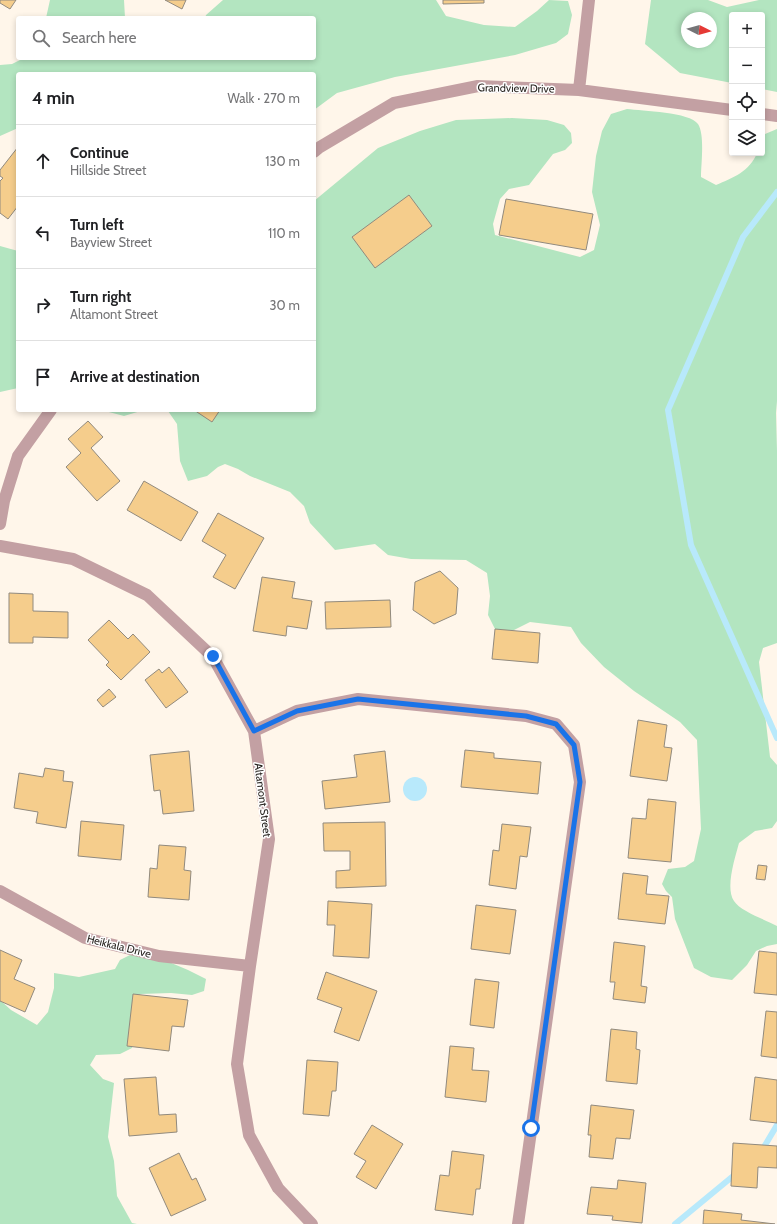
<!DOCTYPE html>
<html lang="en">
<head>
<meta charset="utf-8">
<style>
	body { margin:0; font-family:Cabin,sans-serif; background:#f6f6f6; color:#202124 }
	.controls { position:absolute; right:12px; top:12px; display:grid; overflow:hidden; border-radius:4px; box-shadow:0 2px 6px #0003 }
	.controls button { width:36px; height:36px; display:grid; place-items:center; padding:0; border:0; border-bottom:1px solid #e0e0e0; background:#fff; color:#202124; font:20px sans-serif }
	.compass { position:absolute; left:681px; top:12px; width:36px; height:36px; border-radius:50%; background:#fff; box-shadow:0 2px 6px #0003; rotate:96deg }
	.stop { position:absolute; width:12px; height:12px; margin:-9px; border:3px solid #1a73e8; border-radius:50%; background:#fff }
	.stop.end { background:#1a73e8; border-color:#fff; box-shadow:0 1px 4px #0008 }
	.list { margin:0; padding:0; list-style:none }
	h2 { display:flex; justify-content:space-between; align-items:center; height:52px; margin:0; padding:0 16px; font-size:17px }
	h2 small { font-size:13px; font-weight:400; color:#757577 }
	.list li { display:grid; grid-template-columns:26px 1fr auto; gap:12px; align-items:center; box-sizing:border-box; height:72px; padding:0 16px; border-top:1px solid #e0e0e0 }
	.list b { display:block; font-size:15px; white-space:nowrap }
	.list p { margin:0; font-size:13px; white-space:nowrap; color:#757577 }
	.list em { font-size:13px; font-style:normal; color:#757577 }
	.icon { flex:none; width:22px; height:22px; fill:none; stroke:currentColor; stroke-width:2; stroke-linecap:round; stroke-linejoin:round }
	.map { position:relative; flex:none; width:777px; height:1224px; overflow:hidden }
	.search { position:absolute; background:#fff; box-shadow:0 2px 6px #0003; left:16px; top:16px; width:300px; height:44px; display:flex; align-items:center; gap:10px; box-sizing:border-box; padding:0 14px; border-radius:4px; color:#757577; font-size:15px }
	.panel { position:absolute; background:#fff; box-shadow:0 2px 6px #0003; left:16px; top:72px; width:300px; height:340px; border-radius:4px }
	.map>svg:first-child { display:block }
	.green { fill:#b3e5c0; fill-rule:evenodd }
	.water { fill:#b8e9fb }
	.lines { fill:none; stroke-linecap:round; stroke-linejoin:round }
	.stream { stroke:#b8e9fb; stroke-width:6 }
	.building { fill:#f5cd8c; stroke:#918a7e }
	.minor { stroke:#c3a0a3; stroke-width:12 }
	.route { stroke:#1a73e8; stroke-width:5 }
	.labels { text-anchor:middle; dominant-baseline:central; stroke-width:3; stroke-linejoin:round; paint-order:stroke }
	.street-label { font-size:11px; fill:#27231f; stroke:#fff }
</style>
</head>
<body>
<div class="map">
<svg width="777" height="1224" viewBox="0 0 777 1224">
	<rect width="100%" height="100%" fill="#fff6ea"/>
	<path class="green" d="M50 0H124L125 18H46Z
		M223 0H436L446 16 484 25 515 27 537 11 549 0 568 1 572 15 568 34 556 43 515 55 395 77 337 93 314 110V74H18V128L0 136V65L12 64 24 58H314V18H205L206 15Z
		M651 0H708L727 7 759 0H777V92L762 89V15H732V83L680 73 645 44ZM687 18H711V42H687Z
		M627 109C642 111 690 112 698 124 705 135 701 164 701 177L716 185C733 178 750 171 757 153H762V142L765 134 777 129V401L776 413 777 451V643L763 648 759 662 770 757 777 765V821L772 828 755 831 739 843C735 858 725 888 734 901 740 911 766 920 777 926V944L767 946 756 951 747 965 732 980 711 977 694 968 675 919 672 897 666 891 662 884 668 869 685 867 694 861 701 829 697 740 680 722 634 691 604 667 581 643 571 627 530 622 514 630 497 633 488 615 490 596 487 573 466 560 411 559 388 555 375 544 335 550 310 523 304 506 290 492 250 476 238 469 225 464 218 467 207 476 188 481 180 461 177 424 168 411 159 410H314V201L378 148 420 131 456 120 512 118 547 120 564 125 571 133 572 143 565 150 553 154 529 185 509 189 500 199 493 224 495 235 580 257 594 250 600 225 592 192 596 156 602 131 611 114Z
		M0 246 18 251V388L0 392Z
		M106 410H144L124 416 105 411Z
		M132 954 169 962 188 970 206 979 204 991 192 995 171 993 140 994 134 1009 135 1033 132 1048 120 1054 96 1055 90 1065 103 1079 114 1083 108 1137 114 1161 117 1196 132 1223 137 1224H0V1000L11 1010 37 1025 48 1012 54 988V973L79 977 115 969 120 960Z"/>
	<path class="water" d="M403 789a12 12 0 1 1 24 0a12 12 0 1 1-24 0Z"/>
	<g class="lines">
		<path class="stream" d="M777 192 743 237 668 410 691 545 777 738
			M761 1152 777 1125
			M675 1224 738 1172"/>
	</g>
	<path class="building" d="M0 0H16L10 9 0 3Z
		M165 0H186L182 9Z
		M443 0H484V3L443 4Z
		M18 147V206L8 219 0 213V181L3 178 0 176V170Z
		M409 195 432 226 375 268 352 237Z
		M506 199 593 214 586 250 499 235Z
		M194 410H220L212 422Z
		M88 421 103 437 91 448 120 481 97 501 66 467 81 453 68 439Z
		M144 481 198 512 181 541 127 510Z
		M218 513 264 538 235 589 213 577 226 555 202 541Z
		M440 571 458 588 456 614 434 624 413 610 415 582Z
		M262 577 295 582 292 598 312 601 307 629 287 626 286 636 253 631Z
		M9 593 33 594V611L68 612V638L33 637V643H9Z
		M390 600 391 627 326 629 325 602Z
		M109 620 128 639 133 634 150 652 121 680 106 665 109 662 88 640Z
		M495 629 540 633 538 663 492 659Z
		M169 667 188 692 166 708 145 680 159 669 162 673Z
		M109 689 116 697 103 707 97 700Z
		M638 720 667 725 664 747 672 748 667 781 630 776Z
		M465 750 494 753V758L541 762 538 794 461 787Z
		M189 751 194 811 163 814 160 790 154 791 150 755Z
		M385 751 390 802 325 809 322 781 357 777 354 755Z
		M45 768 64 771 63 781 73 782 66 828 36 823 38 812 14 808 19 773 43 777Z
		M648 799 676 802 671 862 628 858 632 818 646 819Z
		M81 821 124 825 121 860 78 856Z
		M385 822 386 886 336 888V871L350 870V851H324L323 823Z
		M502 824 531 827 527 857 520 856 516 889 489 885 493 850 499 851Z
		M159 845 186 847 184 870 191 871 189 900 148 897 150 868 157 869Z
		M758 865 767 866 765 880 756 879Z
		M623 873 648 876 646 894 669 896 665 924 618 919Z
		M328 901 372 904 369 958 333 956 335 925H327Z
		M476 905 516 910 510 954 471 949Z
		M614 942 645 946 641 986 647 987 645 1003 613 999 615 982H610Z
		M0 950 22 960 14 979 35 988 25 1012 0 1001Z
		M759 951 777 953V995L754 993Z
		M326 972 377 991 359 1041 334 1032 342 1008 317 999Z
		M475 979 499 982 494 1028 470 1025Z
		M133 994 188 1000 184 1027 172 1026 169 1051 127 1046Z
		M766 1011 777 1012V1058L761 1056Z
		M611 1029 637 1032 636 1049 640 1050 637 1084 606 1081Z
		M450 1046 474 1048 472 1070 489 1071 486 1102 445 1097Z
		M307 1060 338 1062 336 1091H332L329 1116 303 1114Z
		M156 1077 159 1115 176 1114 177 1132 129 1136 124 1079Z
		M755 1077 777 1080V1123L750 1120Z
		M591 1105 634 1110 630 1139 616 1138 613 1159 589 1157 591 1135H588Z
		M372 1125 403 1144 376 1189 356 1177 366 1161 354 1154Z
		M733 1143 777 1146V1168L758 1167 757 1188 731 1186Z
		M452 1151 484 1155 480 1189H476L473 1215 435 1210 440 1175 449 1176Z
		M179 1153 192 1180 196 1178 206 1200 171 1216 149 1168Z
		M618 1180 646 1183 642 1223 612 1220 613 1216 587 1214 591 1187 617 1189Z
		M704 1210 742 1214 741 1220 775 1224H703Z"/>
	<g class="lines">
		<path class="minor" d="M579 90 589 0
			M762 114 777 116
			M314 152 320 147 394 103 478 86 579 90 732 110
			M0 524 4 501 18 456 51 410
			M0 546 73 559 147 595 213 657 254 731 269 839 250 966 237 1064 249 1135 278 1188 312 1224
			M254 731 297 711 358 699 526 716 556 724 574 745 580 782 518 1224
			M0 891 85 938 159 956 250 966"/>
	</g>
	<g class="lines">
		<path class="route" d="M213 656 254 731 297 711 358 699 526 716 556 724 574 745 580 782 531 1128"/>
	</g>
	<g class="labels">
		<g class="street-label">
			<text transform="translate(516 88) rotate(1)">Grandview Drive</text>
			<text transform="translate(263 800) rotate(83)">Altamont Street</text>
			<text transform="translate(119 946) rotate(14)">Heikkala Drive</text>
		</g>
	</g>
</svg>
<div class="controls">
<button>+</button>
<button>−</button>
<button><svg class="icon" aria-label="locate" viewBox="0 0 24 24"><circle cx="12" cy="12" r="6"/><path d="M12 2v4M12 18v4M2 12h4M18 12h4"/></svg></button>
<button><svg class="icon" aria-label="layers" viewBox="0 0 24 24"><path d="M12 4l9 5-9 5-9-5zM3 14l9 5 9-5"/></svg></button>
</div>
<svg class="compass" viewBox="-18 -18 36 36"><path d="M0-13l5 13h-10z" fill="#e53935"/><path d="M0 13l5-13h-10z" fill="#757577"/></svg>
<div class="stop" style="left:531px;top:1128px"></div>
<div class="stop end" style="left:213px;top:656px"></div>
<div class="search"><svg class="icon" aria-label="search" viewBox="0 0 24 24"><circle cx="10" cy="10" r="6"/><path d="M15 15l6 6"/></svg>Search here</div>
<section class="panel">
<h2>4 min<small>Walk · 270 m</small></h2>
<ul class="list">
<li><svg class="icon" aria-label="ahead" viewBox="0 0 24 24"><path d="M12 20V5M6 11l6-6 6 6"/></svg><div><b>Continue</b><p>Hillside Street</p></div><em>130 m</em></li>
<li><svg class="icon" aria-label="left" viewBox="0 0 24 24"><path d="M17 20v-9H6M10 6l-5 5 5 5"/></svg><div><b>Turn left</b><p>Bayview Street</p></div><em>110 m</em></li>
<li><svg class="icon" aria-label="right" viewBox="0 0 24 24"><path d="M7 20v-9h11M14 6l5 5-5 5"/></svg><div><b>Turn right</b><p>Altamont Street</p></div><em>30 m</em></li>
<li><svg class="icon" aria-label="arrive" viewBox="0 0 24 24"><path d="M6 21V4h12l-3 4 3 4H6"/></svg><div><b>Arrive at destination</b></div></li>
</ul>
</section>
</div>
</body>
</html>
